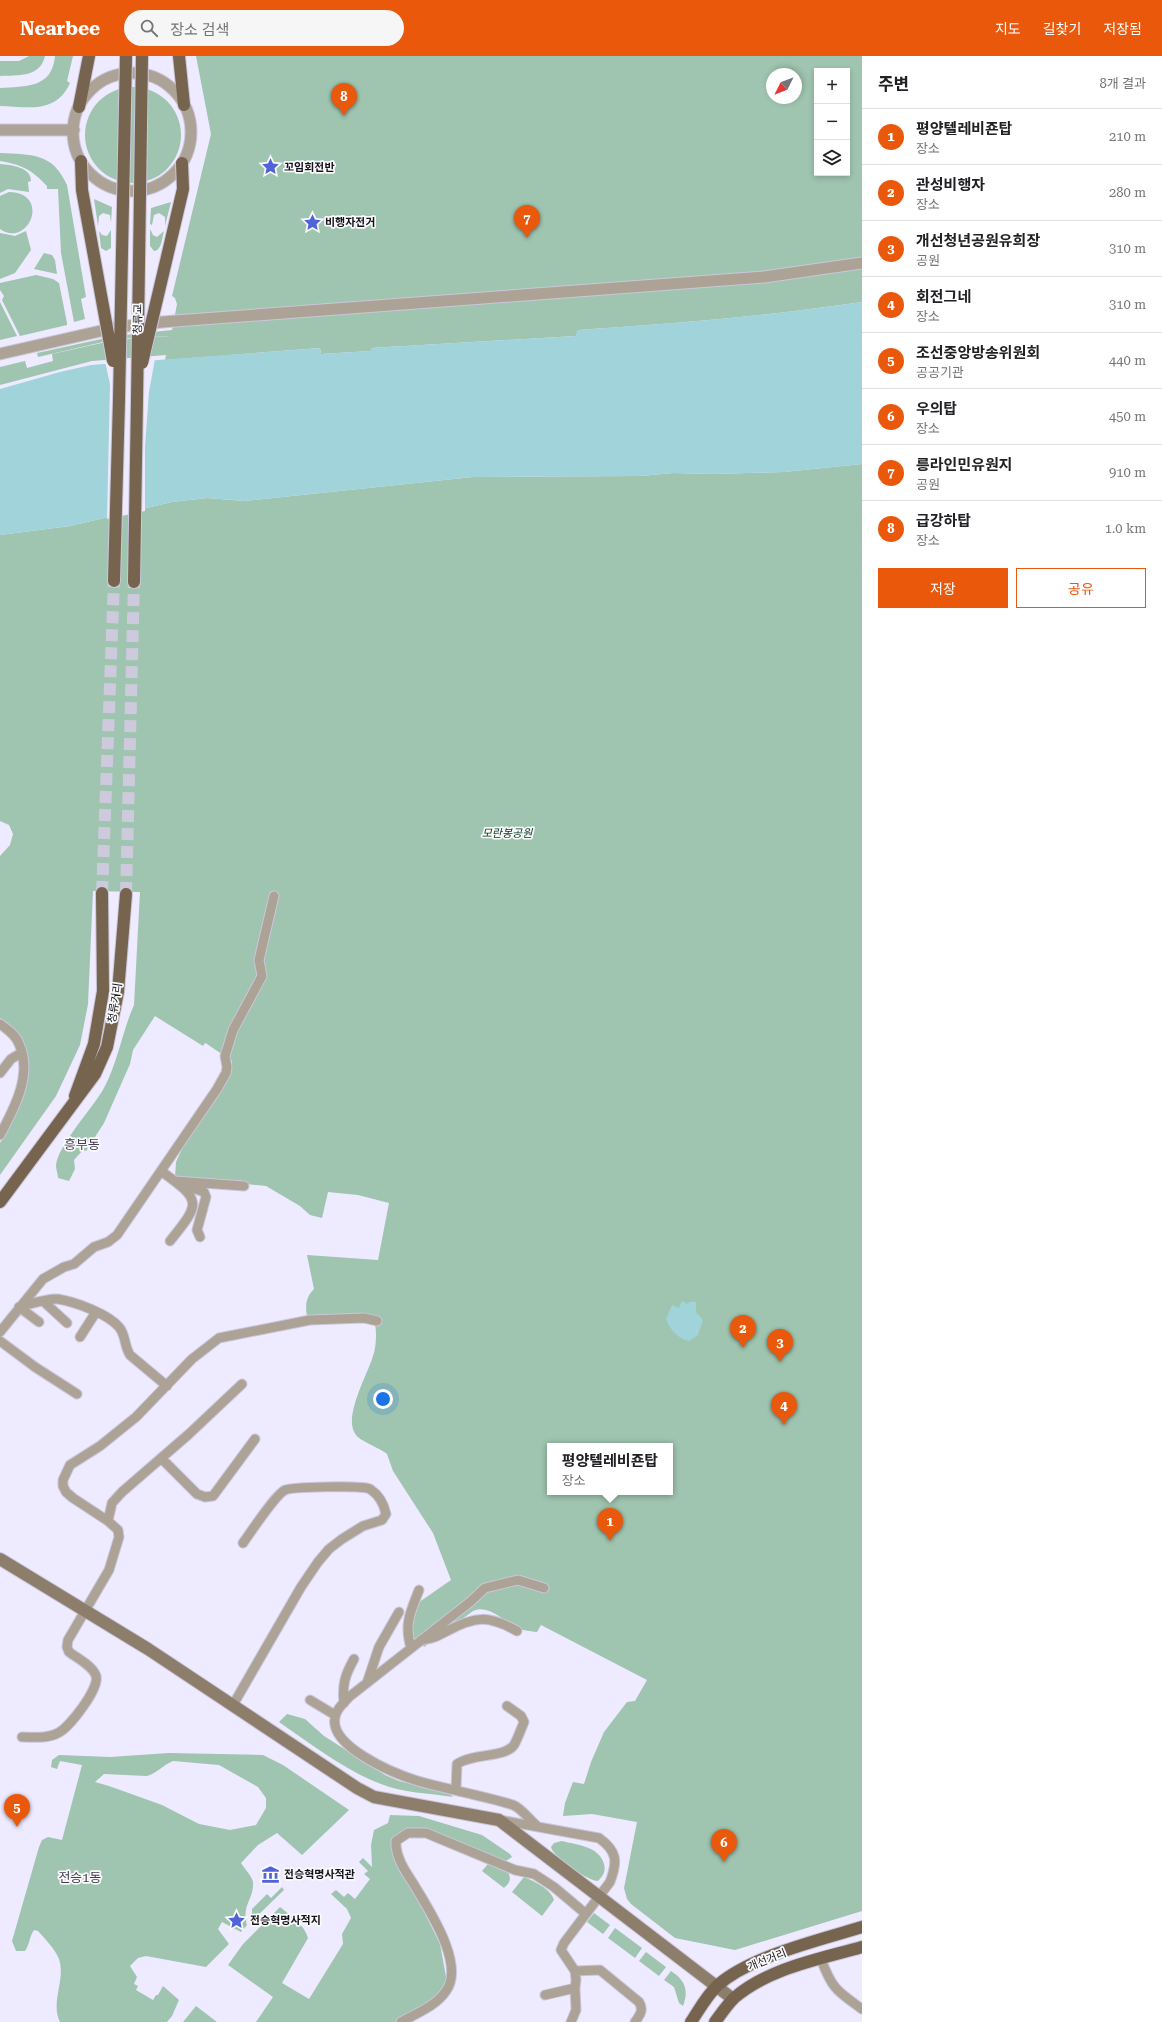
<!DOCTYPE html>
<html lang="ko">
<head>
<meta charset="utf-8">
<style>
	body { margin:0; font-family:"Roboto Serif","Noto Sans KR",serif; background:#f6f6f6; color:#202124 }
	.controls { position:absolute; right:12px; top:12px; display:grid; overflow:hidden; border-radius:0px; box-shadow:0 2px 6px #0003 }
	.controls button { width:36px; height:36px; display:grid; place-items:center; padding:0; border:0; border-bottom:1px solid #e0e0e0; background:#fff; color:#202124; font:20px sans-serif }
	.compass { position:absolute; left:766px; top:12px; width:36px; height:36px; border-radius:50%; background:#fff; box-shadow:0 2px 6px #0003; rotate:228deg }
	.you { position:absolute; left:383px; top:1343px; width:14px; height:14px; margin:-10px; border:3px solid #fff; border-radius:50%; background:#1a73e8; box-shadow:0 0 0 6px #1a73e833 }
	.badge { display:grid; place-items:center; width:26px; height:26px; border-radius:50%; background:#ea580c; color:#fff; font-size:13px; font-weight:700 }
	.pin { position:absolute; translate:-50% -33px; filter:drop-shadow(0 1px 2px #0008) }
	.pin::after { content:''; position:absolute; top:21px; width:14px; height:12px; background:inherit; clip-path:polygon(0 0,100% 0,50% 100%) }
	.popup { position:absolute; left:547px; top:1387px; width:126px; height:52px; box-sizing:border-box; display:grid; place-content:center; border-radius:0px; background:#fff; filter:drop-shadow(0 1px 3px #0005); font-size:13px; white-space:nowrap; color:#757577 }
	.popup b { font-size:15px; color:#202124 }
	.popup::after { content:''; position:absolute; left:50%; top:100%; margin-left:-8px; border:8px solid transparent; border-top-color:#fff }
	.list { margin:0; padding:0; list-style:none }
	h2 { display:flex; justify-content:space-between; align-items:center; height:52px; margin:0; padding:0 16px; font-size:17px }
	h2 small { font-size:13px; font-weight:400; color:#757577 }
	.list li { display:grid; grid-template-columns:26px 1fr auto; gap:12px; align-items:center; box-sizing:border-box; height:56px; padding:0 16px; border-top:1px solid #e0e0e0 }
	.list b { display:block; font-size:15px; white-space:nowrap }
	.list p { margin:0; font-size:13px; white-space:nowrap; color:#757577 }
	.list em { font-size:13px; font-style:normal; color:#757577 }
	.actions { display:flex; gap:8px; padding:12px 16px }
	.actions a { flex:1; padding:9px 0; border:1px solid #ea580c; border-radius:0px; text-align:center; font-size:14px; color:#ea580c }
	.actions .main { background:#ea580c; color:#fff }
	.icon { flex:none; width:22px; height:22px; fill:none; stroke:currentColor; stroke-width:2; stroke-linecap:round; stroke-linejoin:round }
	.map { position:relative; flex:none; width:862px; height:1966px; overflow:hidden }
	header { display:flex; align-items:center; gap:24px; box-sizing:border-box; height:56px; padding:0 20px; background:#ea580c; color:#fff }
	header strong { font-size:19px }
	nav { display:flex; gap:22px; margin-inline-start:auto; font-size:14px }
	.search { width:280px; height:36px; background:#f6f6f6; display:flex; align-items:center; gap:10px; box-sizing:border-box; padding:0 14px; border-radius:22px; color:#757577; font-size:15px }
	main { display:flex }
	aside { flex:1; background:#fff }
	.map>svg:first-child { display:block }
	.green { fill:#9fc4af; fill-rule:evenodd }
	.water { fill:#a0d3da }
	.pier { fill:#eeeaff }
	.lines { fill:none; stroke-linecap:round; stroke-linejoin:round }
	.primary-tunnel { stroke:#cdcadd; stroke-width:12; stroke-dasharray:12 6; stroke-linecap:butt }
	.minor-casing { stroke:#cbc7db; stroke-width:11 }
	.tertiary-casing { stroke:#cbc7db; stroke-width:13 }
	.secondary-casing { stroke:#cbc7db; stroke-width:14 }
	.primary-casing { stroke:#cbc7db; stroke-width:14 }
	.minor { stroke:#ada296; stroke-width:9 }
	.tertiary { stroke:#ada296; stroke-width:11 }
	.secondary { stroke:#8d7e6c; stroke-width:12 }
	.primary { stroke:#76644e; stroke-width:12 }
	.primary-bridge-casing { stroke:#cbc7db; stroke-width:14; stroke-linecap:butt }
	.primary-bridge { stroke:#76644e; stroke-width:12 }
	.labels { text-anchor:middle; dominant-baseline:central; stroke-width:3.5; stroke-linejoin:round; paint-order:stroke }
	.poi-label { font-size:11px; font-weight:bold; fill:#15121e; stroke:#fafafa; text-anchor:start }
	.street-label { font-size:11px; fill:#15121e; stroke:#fafafa }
	.park-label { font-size:11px; font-style:italic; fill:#00341f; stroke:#fafafa }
	.quarter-label { font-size:13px; fill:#423c58; stroke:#fafafa }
</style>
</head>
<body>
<header>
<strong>Nearbee</strong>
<div class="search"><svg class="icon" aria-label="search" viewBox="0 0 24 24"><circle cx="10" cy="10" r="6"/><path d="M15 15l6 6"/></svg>장소 검색</div>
<nav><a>지도</a><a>길찾기</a><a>저장됨</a></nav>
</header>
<main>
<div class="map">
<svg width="862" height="1966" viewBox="0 0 862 1966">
	<rect width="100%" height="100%" fill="#eeeaff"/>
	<path class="green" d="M29 0H45C40 22 17 19 0 20V5H19Z
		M55 0H73L67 25 70 27C56 58 28 51 0 50V32C25 30 52 33 55 0Z
		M196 0H862V246C767 260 673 268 578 274L576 280 371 292V295L321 298 320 292 165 304 166 299 92 305 0 329V311L25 305 27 312 53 305 52 298 115 284 171 280 116 283 38 301 37 297 115 280 172 274 177 248 175 242 172 240 211 78ZM817 15H847V117H817ZM772 18H796V42H772Z
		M85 79a48 48 0 1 1 96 0a48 48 0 1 1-96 0Z
		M0 97C32 99 52 96 67 129L86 241 81 243 85 263 74 266 61 197 58 133H47V130C32 114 23 109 0 105Z
		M0 108C11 109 31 111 31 125L28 126 29 136 8 133 0 137Z
		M9 136C52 137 28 193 0 173V140Z
		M94 143 112 151 111 167 110 159 103 157 99 160 98 170Z
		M171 146 165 170V161L159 157 154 159 152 169 150 168 151 152Z
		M150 173 153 179 157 181 164 175C162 182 162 194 154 195L150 190Z
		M111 174V192L106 195 101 192 99 175 102 179 107 180Z
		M26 175 31 194 15 217 0 223V177L15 180Z
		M44 197 52 199 55 204 57 218 34 213Z
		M36 219 53 223 59 227 67 267V269L20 280 2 244 4 240 0 234V227Z
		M0 246 17 280 0 284Z
		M862 408V1855L735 1894 675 1882 631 1848 627 1843 624 1832 637 1766 592 1758 563 1760 565 1747 573 1726 584 1728 591 1706 604 1676 627 1646 635 1645 647 1624 541 1569 537 1576C531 1575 524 1575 518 1572 505 1567 489 1547 473 1555L424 1591 418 1583 412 1585 410 1582 415 1549 451 1524 433 1477 393 1415 387 1398C380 1392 360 1385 356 1379 342 1362 368 1318 373 1300 377 1288 377 1271 373 1260H307C305 1249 306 1241 314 1233L307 1199 378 1204 389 1147 358 1139 328 1136 322 1162 310 1159 300 1150 266 1130 175 1121 176 1106 182 1093 230 1017 232 1005 207 988 205 987 203 990 155 960 133 994 130 1008 104 1067 86 1095 83 1094 74 1104 75 1113 69 1125 58 1122C58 1118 56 1113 56 1110 57 1090 93 1052 104 1032 118 1006 122 976 134 949L140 836 93 835 88 948 80 989 56 1040 0 1119V1087L17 1055 27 1029V1019L13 974 0 962V800L10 789 13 778 9 769 0 765V479L70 470 172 446 207 442 245 445 473 421 641 420 673 417 714 418 784 416ZM550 1390H670V1436H550Z
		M287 1658 305 1663 324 1680 385 1719 399 1725 449 1737 453 1741C429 1737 403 1737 381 1728 344 1714 311 1688 279 1666Z
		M169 1697 263 1699 283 1709 349 1754 302 1799 277 1777 258 1789 241 1807C244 1812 252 1820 253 1826 254 1844 241 1849 247 1869L241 1876 222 1866 218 1873 229 1888 206 1911 146 1900 138 1902 130 1910 137 1921 134 1928 138 1930 136 1934 153 1944 156 1939H158L163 1930 179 1944 172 1960 167 1966H60C50 1946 66 1924 59 1903 55 1893 45 1883 38 1875L34 1874C29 1881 30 1888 25 1895H16L12 1885 39 1791 42 1784 48 1781 62 1784 82 1709 60 1705 57 1713 51 1711 52 1704 59 1699 110 1701ZM173 1705 219 1709 258 1731 266 1742V1752L256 1769 230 1774 199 1768 162 1749 109 1730 95 1726 104 1718 147 1720C157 1717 163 1709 173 1705Z
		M390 1759 419 1760 482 1779 510 1798 512 1801 506 1805 427 1773H408L393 1793 440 1888 447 1926 443 1935 424 1951 395 1966H256L273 1941 228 1909 243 1888 280 1851C291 1860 304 1868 308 1882L282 1927 309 1943 343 1888 342 1878 351 1862 347 1853 331 1838 336 1834 344 1841 348 1837 355 1843 370 1823 364 1818 368 1815 359 1806 363 1802 372 1811 371 1789 374 1774 388 1767Z
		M562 1785C577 1789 599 1790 604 1808 606 1815 603 1820 598 1825 588 1825 553 1801 551 1791L554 1787Z
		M488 1808 508 1816C512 1824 509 1827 504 1832L482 1815Z
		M524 1821C534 1825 551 1833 554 1844L542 1860 512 1836Z
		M282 1831 284 1834 254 1863 252 1860V1853L267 1838 271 1842Z
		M594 1857 610 1869 603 1878 587 1866Z
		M615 1872 642 1892 635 1902 608 1882Z
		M646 1896 666 1911 659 1920 639 1905Z
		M671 1915C685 1924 689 1934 683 1950L679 1947 674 1931 664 1924Z
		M196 1950 217 1966H183Z"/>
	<path class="water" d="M862 246V408L784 416 714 418 673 417 641 420 473 421 245 445 207 442 172 446 70 470 0 479V333L60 316 91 309 320 292 321 298 371 295V292L576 280 577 274C673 268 767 260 862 246Z
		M682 1245 688 1248 689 1246H696V1256L703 1264 698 1279 689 1285C676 1282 671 1274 666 1263L672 1249 679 1252Z"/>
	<path class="pier" d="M155 303 149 336 145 391V455L107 463 110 328 105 306Z"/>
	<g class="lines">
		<path class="primary-tunnel" d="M102 837 114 525
			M126 838 134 526"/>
		<defs>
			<path id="minor" d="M0 968C7 973 16 979 19 988 33 1018 14 1053 0 1079
				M0 1017 11 1003 21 997
				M161 1115C201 1144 202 1146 170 1185
				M175 1125 244 1130
				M186 1133H196L204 1136 206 1141 197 1174 200 1181
				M43 1245 67 1267
				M19 1251C31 1248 46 1242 58 1243 76 1246 108 1258 119 1271 126 1279 124 1290 130 1299L167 1330
				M19 1251 39 1266
				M0 1276 43 1223 64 1211 74 1208 94 1191 108 1186 117 1179 217 1033 226 1017 227 1011 225 1000 233 974 262 920 259 904 274 840
				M80 1281 96 1256
				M0 1285 35 1311 77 1338
				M161 1402 197 1438 205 1441 213 1440 255 1383
				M108 1465 112 1447 122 1436 189 1378 242 1328
				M421 1584C432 1583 438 1580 447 1575 476 1560 488 1559 517 1575
				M411 1592C404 1568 410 1557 419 1534
				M367 1627 379 1591 399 1556
				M310 1644 335 1659
				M344 1647C342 1629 345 1619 354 1603
				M233 1649 301 1531 318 1506 329 1493 342 1483 363 1470 382 1464 386 1458C384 1448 379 1439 370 1433 362 1429 292 1431 285 1434 275 1439 251 1476 243 1487
				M22 1681C33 1681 47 1683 58 1677 69 1672 100 1632 96 1620 93 1610 77 1602 69 1596L67 1591 68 1584 109 1514 119 1481 118 1474 108 1465 73 1442 66 1436 63 1430V1424L70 1409 100 1390 136 1361 192 1303 219 1282 310 1264 364 1262 377 1265
				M456 1733 457 1708C473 1697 505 1702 514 1689 518 1682 521 1673 524 1666L521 1660 507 1650
				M500 1764 599 1782C617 1795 618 1805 610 1826L564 1887 561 1894 575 1915 576 1924 575 1932 576 1954 571 1966
				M536 1769C529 1763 521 1752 513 1749 482 1739 449 1734 418 1725 395 1718 324 1689 336 1658 338 1651 345 1646 349 1641L470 1546 485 1532 518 1524 544 1532
				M821 1903C832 1933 837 1935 862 1953
				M575 1915 600 1914 639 1946C644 1954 640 1959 635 1966
				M545 1939 575 1932
				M401 1966C417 1957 436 1950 446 1935 466 1908 427 1851 413 1827 405 1815 395 1800 396 1785L408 1777H426L515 1814 534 1818 554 1831 586 1858"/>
			<path id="tertiary" d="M73 76a59 59 0 1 1 118 0a59 59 0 1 1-118 0Z
				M0 74H74
				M0 298 118 271 162 266 764 221 862 207"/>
			<path id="secondary" d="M0 1503 148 1593 357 1732 374 1741 499 1764 733 1943"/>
			<path id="primary" d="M179 0 184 49
				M79 51 89 0
				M114 525 119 344
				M134 526 137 344
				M75 1040 94 988 103 935 102 837
				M0 1146 95 1018 107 991 118 936 126 838
				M691 1966C699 1954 707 1939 718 1929 751 1900 820 1884 862 1871
				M715 1966C721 1958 727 1949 734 1942 769 1912 820 1903 862 1891"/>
		</defs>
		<use href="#minor" class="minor-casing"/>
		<use href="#tertiary" class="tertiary-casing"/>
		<use href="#secondary" class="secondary-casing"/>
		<use href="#primary" class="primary-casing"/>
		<use href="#minor" class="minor"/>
		<use href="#tertiary" class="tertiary"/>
		<use href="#secondary" class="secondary"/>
		<use href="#primary" class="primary"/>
		<defs>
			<path id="primary-bridge" d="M81 105 82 134 113 305
				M142 307 183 133 182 107
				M119 344 126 0
				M137 344 142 0"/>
		</defs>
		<use href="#primary-bridge" class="primary-bridge-casing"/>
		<use href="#primary-bridge" class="primary-bridge"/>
	</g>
	<defs>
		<symbol id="sight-bare" viewBox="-9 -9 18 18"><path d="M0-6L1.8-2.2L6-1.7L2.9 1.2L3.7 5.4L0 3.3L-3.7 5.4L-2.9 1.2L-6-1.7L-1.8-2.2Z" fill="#5163d9" stroke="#fafafa" stroke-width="2.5" paint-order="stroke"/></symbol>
		<symbol id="museum-bare" viewBox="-9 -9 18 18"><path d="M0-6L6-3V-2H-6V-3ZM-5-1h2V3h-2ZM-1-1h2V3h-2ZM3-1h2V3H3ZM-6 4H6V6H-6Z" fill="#5163d9" stroke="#fafafa" stroke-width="2.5" paint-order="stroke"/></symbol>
	</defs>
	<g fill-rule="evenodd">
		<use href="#sight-bare" x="258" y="98" width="25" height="25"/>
		<use href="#sight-bare" x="300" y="154" width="25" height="25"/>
		<use href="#museum-bare" x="258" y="1806" width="25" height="25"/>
		<use href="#sight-bare" x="224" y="1852" width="25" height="25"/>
	</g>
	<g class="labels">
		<g class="poi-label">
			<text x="284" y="111">꼬임회전반</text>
			<text x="325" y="166">비행자전거</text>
			<text x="284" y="1818">전승혁명사적관</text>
			<text x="250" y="1864">전승혁명사적지</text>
		</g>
		<g class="street-label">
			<text transform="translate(138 263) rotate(-89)">청류교</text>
			<text transform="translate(115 947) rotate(-81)">청류거리</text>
			<text transform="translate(767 1904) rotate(-22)">개선거리</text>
		</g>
		<g class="park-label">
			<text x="507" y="777">모란봉공원</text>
		</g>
		<g class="quarter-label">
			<text x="82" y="1088">흥부동</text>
			<text x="80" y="1821">전승1동</text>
		</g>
	</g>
</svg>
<div class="controls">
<button>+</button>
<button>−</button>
<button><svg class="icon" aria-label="layers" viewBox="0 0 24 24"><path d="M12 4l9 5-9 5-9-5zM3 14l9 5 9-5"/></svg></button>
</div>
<svg class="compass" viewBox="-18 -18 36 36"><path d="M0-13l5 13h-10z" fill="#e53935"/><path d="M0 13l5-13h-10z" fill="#757577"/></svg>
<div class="you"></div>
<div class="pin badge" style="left:610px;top:1485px">1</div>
<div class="popup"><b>평양텔레비죤탑</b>장소</div>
<div class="pin badge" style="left:743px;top:1292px">2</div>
<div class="pin badge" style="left:780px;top:1306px">3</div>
<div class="pin badge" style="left:784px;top:1369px">4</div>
<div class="pin badge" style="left:17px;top:1771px">5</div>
<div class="pin badge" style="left:724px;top:1806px">6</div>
<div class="pin badge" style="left:527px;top:182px">7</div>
<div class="pin badge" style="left:344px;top:60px">8</div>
</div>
<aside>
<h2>주변<small>8개 결과</small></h2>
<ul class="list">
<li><span class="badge">1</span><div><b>평양텔레비죤탑</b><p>장소</p></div><em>210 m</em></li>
<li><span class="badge">2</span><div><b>관성비행자</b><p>장소</p></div><em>280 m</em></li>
<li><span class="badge">3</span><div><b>개선청년공원유희장</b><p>공원</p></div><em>310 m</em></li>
<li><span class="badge">4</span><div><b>회전그네</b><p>장소</p></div><em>310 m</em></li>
<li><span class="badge">5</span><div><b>조선중앙방송위원회</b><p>공공기관</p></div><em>440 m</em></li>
<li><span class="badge">6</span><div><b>우의탑</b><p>장소</p></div><em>450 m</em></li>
<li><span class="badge">7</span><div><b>릉라인민유원지</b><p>공원</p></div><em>910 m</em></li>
<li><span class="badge">8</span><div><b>급강하탑</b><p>장소</p></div><em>1.0 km</em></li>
</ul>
<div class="actions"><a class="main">저장</a><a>공유</a></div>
</aside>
</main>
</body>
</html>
